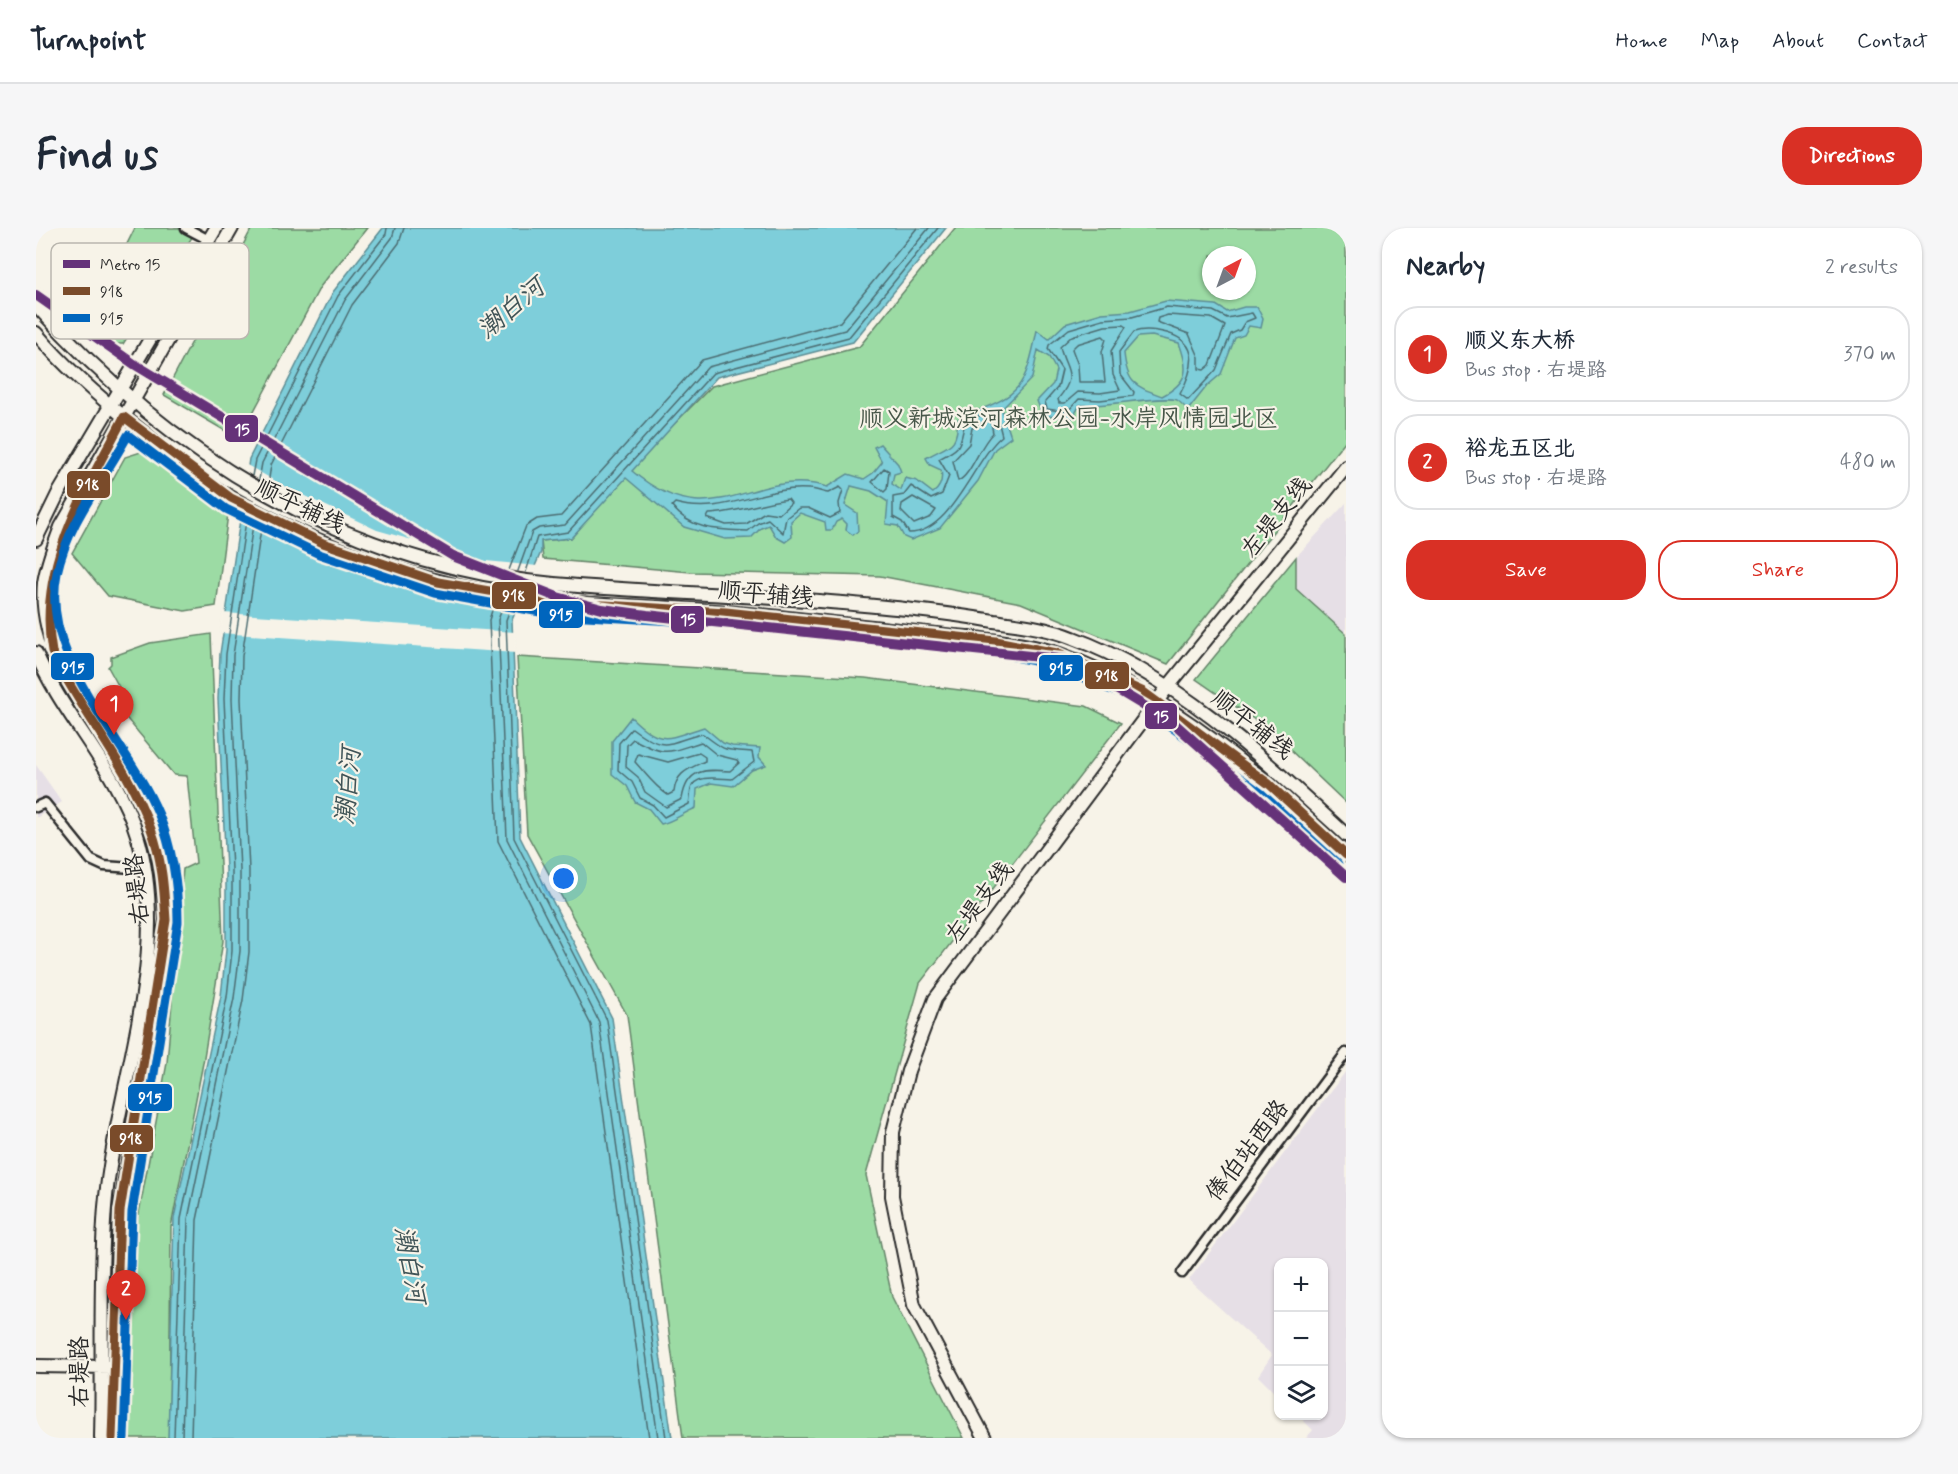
<!DOCTYPE html>
<html lang="en">
<head>
<meta charset="utf-8">
<style>
	body { margin:0; font-family:Mynerve,"LXGW WenKai TC",sans-serif; background:#f6f6f7; color:#1f2937 }
	.controls { position:absolute; right:18px; bottom:18px; display:grid; overflow:hidden; border-radius:12px; box-shadow:0 2px 4px #0004 }
	.controls button { width:54px; height:54px; display:grid; place-items:center; padding:0; border:0; border-bottom:2px solid #e0e1e3; background:#fff; color:#1f2937; font:30px sans-serif }
	.compass { position:absolute; left:1166px; top:18px; width:54px; height:54px; border-radius:50%; background:#fff; box-shadow:0 2px 4px #0004; rotate:41deg }
	.you { position:absolute; left:528px; top:651px; width:21px; height:21px; margin:-15px; border:4px solid #fff; border-radius:50%; background:#1a73e8; box-shadow:0 0 0 9px #1a73e833 }
	.badge { display:grid; place-items:center; width:39px; height:39px; border-radius:50%; background:#d93025; color:#fff; font-size:20px; font-weight:700 }
	.pin { position:absolute; translate:-50% -50px; filter:drop-shadow(0 2px 3px #0008) }
	.pin::after { content:''; position:absolute; top:32px; width:21px; height:18px; background:inherit; clip-path:polygon(0 0,100% 0,50% 100%) }
	.list { margin:0; padding:0; list-style:none }
	h2 { display:flex; justify-content:space-between; align-items:center; height:78px; margin:0; padding:0 24px; font-size:26px }
	h2 small { font-size:20px; font-weight:400; color:#747a83 }
	.list li { display:grid; grid-template-columns:39px 1fr auto; gap:18px; align-items:center; box-sizing:border-box; height:96px; margin:0 12px 12px; padding:0 12px; border:2px solid #e0e1e3; border-radius:24px }
	.list b { display:block; font-size:22px; white-space:nowrap }
	.list p { margin:0; font-size:20px; white-space:nowrap; color:#747a83 }
	.list em { font-size:20px; font-style:normal; color:#747a83 }
	.actions { display:flex; gap:12px; padding:18px 24px }
	.actions a { flex:1; padding:14px 0; border:2px solid #d93025; border-radius:24px; text-align:center; font-size:21px; color:#d93025 }
	.actions .main { background:#d93025; color:#fff }
	.icon { flex:none; width:33px; height:33px; fill:none; stroke:currentColor; stroke-width:2; stroke-linecap:round; stroke-linejoin:round }
	.map { position:relative; flex:none; width:1310px; height:1210px; overflow:hidden; border-radius:24px }
	header { display:flex; align-items:center; gap:36px; box-sizing:border-box; height:84px; padding:0 30px; background:#fff; border-bottom:2px solid #e0e1e3 }
	header strong { font-size:28px }
	nav { display:flex; gap:33px; margin-inline-start:auto; font-size:21px }
	.intro { display:flex; align-items:center; justify-content:space-between; box-sizing:border-box; height:144px; padding:0 36px }
	h1 { margin:0; font-size:42px }
	.button { padding:15px 27px; border-radius:24px; background:#d93025; color:#fff; font-size:21px; font-weight:700 }
	main { display:flex; gap:36px; padding:0 36px }
	aside { flex:1; background:#fff; border-radius:24px; box-shadow:0 2px 4px #0004 }
	.map>svg:first-child { display:block }
	.built { fill:#e6dfe6 }
	.green { fill:#9cdba4; stroke:#648368; stroke-width:1.5; fill-rule:evenodd }
	.water { fill:#7eceda; stroke:#5d8d94; stroke-width:1.5; fill-rule:evenodd }
	.pier { fill:#f7f3e8 }
	.lines { fill:none; stroke-linecap:round; stroke-linejoin:round }
	.shore { stroke:#4c6c71; stroke-width:1.5 }
	.street-casing { stroke:#2b2b2b; stroke-width:13 }
	.secondary-casing { stroke:#2b2b2b; stroke-width:16 }
	.primary-casing { stroke:#2b2b2b; stroke-width:16 }
	.street { stroke:#f7f3e8; stroke-width:8 }
	.secondary { stroke:#f7f3e8; stroke-width:12 }
	.primary { stroke:#f7f3e8; stroke-width:12 }
	.bus-1-casing { stroke:#f7f3e8; stroke-width:14 }
	.bus-2-casing { stroke:#f7f3e8; stroke-width:14 }
	.bus-1 { stroke:#7a4b2a; stroke-width:9 }
	.bus-2 { stroke:#0065bd; stroke-width:9 }
	.metro-1-casing { stroke:#f7f3e8; stroke-width:15 }
	.metro-1 { stroke:#653279; stroke-width:10 }
	.labels { text-anchor:middle; dominant-baseline:central; stroke-width:4.5; stroke-linejoin:round; paint-order:stroke }
	.park-label { font-size:24px; fill:#475749; stroke:#f7f3e8 }
	.street-label { font-size:24px; fill:#2b2b2b; stroke:#f7f3e8 }
	.water-label { font-size:26px; font-style:italic; fill:#405457; stroke:#f7f3e8 }
	.key { fill:#f7f3e8; stroke:#bab7af; stroke-width:1.5 }
	.key-label { font-size:16px; fill:#2b2b2b }
	.line-badge { stroke:#f7f3e8; stroke-width:2 }
	.badge-label { font-size:16px; text-anchor:middle; font-weight:bold; fill:#fff }
</style>
</head>
<body>
<header>
<strong>Turnpoint</strong>
<nav><a>Home</a><a>Map</a><a>About</a><a>Contact</a></nav>
</header>
<div class="intro"><h1>Find us</h1><a class="button">Directions</a></div>
<main>
<div class="map">
<svg width="1310" height="1210" viewBox="0 0 1310 1210">
	<rect width="100%" height="100%" fill="#f7f3e8"/>
	<filter id="ink" filterUnits="userSpaceOnUse"><feTurbulence type="fractalNoise" baseFrequency=".0167" numOctaves="2"/><feDisplacementMap in="SourceGraphic" scale="12" xChannelSelector="R" yChannelSelector="G"/><feConvolveMatrix kernelMatrix="1 2 1 2 8 2 1 2 1" color-interpolation-filters="sRGB"/></filter>
	<g filter="url(#ink)">
		<path class="built" d="M1310 275V406L1260 361V329Z
			M0 537 26 574 0 590Z
			M1310 843V1210H1270L1277 1202 1263 1188H1288V1034H1242V1168L1222 1148 1236 1127 1153 1052Z"/>
		<path class="green" d="M99 0H162L87 116H69L118 36 89 20Z
			M216 0H331L284 59 203 211 128 167Z
			M919 0H1310V212L1132 436 985 375 844 348 655 344 507 331 505 313 535 310 606 228 676 158 823 119ZM1175 27H1211V63H1175Z
			M108 223 193 278 180 378 149 383 72 368 36 325 89 229Z
			M1260 329V361L1310 406V575L1232 501 1160 451Z
			M175 406 187 713 167 835 135 999 133 1210H93L100 1001 131 835 147 641 160 635 151 548 138 547 71 467 83 459 72 439 75 436V429L114 415Z
			M481 429 829 450 1050 478 1085 495 884 755 830 947 856 1069 928 1210H647L591 787 491 606Z"/>
		<path class="water" d="M347 0H910L817 114 681 149 596 243C678 312 716 237 791 259L812 246 828 251 837 245 846 234 838 219 844 216 862 236 865 244 858 246 856 256 865 262 869 250 881 253 897 265C904 260 907 252 905 242L894 237 890 230C913 216 921 221 922 191 981 166 988 169 1001 102L1013 111 1029 96 1066 85 1094 83 1130 73 1180 77 1191 84 1208 79H1221L1227 91 1225 100 1213 98 1208 107 1199 110 1185 146 1171 158 1152 182C1149 179 1144 174 1141 172 1127 167 1067 179 1044 177L1032 197 1027 189 1007 188 1001 173 1017 156 1020 142 1013 129 1002 122 996 150 966 181 975 209 959 221 942 253 904 300 875 312 868 309 862 298 850 296 852 274 835 263 815 258 809 277 821 285 822 303 817 307 810 302 811 296 806 291 800 294 796 302H790L789 294 764 285 755 293 756 309 749 314 740 309 733 297 725 300 715 310 689 311 648 299 590 250 535 310 505 313V324L476 392 484 609 576 790 636 1210H132L138 990 185 768 190 722V642L182 471 184 426 213 231 297 64ZM1116 108 1143 115C1153 141 1153 154 1126 168 1099 158 1091 156 1088 125L1102 109Z
			M595 489C626 520 632 510 668 499L687 515 696 518 724 520 723 529 730 537 716 542 697 558 675 555 661 561 660 580C647 585 638 593 625 596L613 581 599 574 591 558 576 546V513Z"/>
		<path class="pier" d="M209 236 250 259 341 302 450 333 502 338 482 386 444 380 362 360 288 334 201 290Z
			M187 385 479 404 480 425 184 405Z"/>
		<g class="lines">
			<path class="shore" d="M1131 79 1177 83 1191 90 1216 85 1219 90 1209 94 1204 102 1195 106 1180 142 1152 172 1144 166C1157 142 1166 115 1131 105 1120 102 1109 100 1098 104L1083 124 1084 146 1098 164 1097 168 1064 172 1043 171 1031 184 1011 181 1009 174 1022 159 1026 142 1012 121 1013 117 1033 101 1067 91 1096 89Z
				M1132 87 1175 90 1189 98 1174 137 1168 142 1163 141V129L1153 106 1121 94 1122 90Z
				M1069 98 1087 97 1090 99 1075 123 1077 147 1084 162 1064 165 1042 164 1029 175H1023L1022 171C1043 146 1029 142 1024 119L1036 108Z
				M1067 108 1070 111 1066 124 1069 154H1043L1042 137 1036 121 1041 116Z
				M957 182 960 184 966 208C938 230 916 305 873 305L866 294 857 289V269L868 267 875 258 895 271 906 266 913 248 903 231C927 218 923 219 929 194Z
				M951 193 955 194 957 205C944 216 935 248 922 253L917 233 933 216 936 200Z
				M848 240 853 243 851 261 848 264 836 254Z
				M216 248 219 232 302 68 350 6 351 0
				M223 252 226 235 309 72 356 10 359 0
				M232 257 235 237 316 77 363 15 368 0
				M804 259 807 262 803 275 804 285 794 290 772 280H763L750 290 747 305 732 291 722 295 712 303C684 302 655 303 636 278L639 275C689 289 726 257 773 261 779 261 786 264 792 265Z
				M877 269 900 282 895 289 878 296 865 283 866 276Z
				M752 271 755 275 743 286 729 284 710 296 690 297 671 290 673 286C700 285 725 274 752 271Z
				M473 342 490 298 501 291 525 288 666 132 804 94 881 0
				M482 343 496 304 503 300 529 297 672 139 809 102 893 0
				M490 344 501 309 532 304 677 145 813 109 902 0
				M459 373 453 392 462 613 555 797 613 1210
				M468 375 462 392 471 611 563 794 622 1210
				M476 376 470 392 478 610 571 792 630 1210
				M596 500C632 527 631 513 667 506 692 525 686 521 716 524L718 534 696 551C685 551 659 545 655 561 654 566 654 571 653 576L628 589 617 577 604 570 596 554 582 542 583 515Z
				M597 511C631 529 630 525 665 514L681 527 701 532 703 535 694 543C667 541 651 541 646 571L630 579 609 564 602 549 590 539 591 517Z
				M663 525 669 529V533C653 541 640 544 638 564L632 567C618 558 611 547 599 534L602 526 632 534Z
				M138 1210 145 991 191 769 196 723V642L188 471 190 426 211 286
				M146 1210 152 991 198 770 204 723V642L196 471 197 427 218 290
				M155 1210 161 992 207 772 213 724V642L205 471 206 428 226 294"/>
			<defs>
				<path id="street" d="M150 0 173 12
					M0 579 9 575 55 632 68 638 110 641
					M1146 1045 1310 825"/>
				<path id="secondary" d="M0 311 22 266 180 0
					M0 425C27 489 81 540 101 607 138 726 79 858 69 979 63 1056 67 1133 65 1210
					M0 1138 74 1139
					M76 1210 84 983 130 692C128 658 125 621 111 589 79 518 0 437 8 355 11 335 18 318 25 299L196 0
					M949 1210 878 1077 856 968 857 904 872 843 899 771 1131 460 1310 239"/>
				<path id="primary" d="M0 77C136 230 312 337 518 356 606 364 695 366 783 373 842 378 900 383 958 393 985 397 1012 400 1037 410 1143 449 1229 532 1310 607
					M0 105C30 141 65 171 102 200 132 224 162 251 196 270 277 315 365 348 456 365 533 379 612 377 690 384 729 387 768 392 807 396 848 400 889 405 931 409 961 413 995 416 1024 426 1135 466 1225 548 1310 627"/>
			</defs>
			<use href="#street" class="street-casing"/>
			<use href="#secondary" class="secondary-casing"/>
			<use href="#primary" class="primary-casing"/>
			<use href="#street" class="street"/>
			<use href="#secondary" class="secondary"/>
			<use href="#primary" class="primary"/>
			<defs>
				<path id="bus-1" d="M76 1210 84 983 130 692C128 661 126 630 115 601 92 537 45 484 16 424 0 338 51 260 88 189L195 270 287 315 402 354 516 374 690 384 960 413 1021 425 1106 463 1233 556 1310 627"/>
				<path id="bus-2" d="M88 1210 96 984 142 694C142 658 136 620 123 587 91 510 3 432 21 345 32 294 68 252 92 207L190 281 283 326 399 365 515 386 689 396 958 425 1018 437 1100 473 1225 565 1302 636"/>
			</defs>
			<use href="#bus-1" class="bus-1-casing"/>
			<use href="#bus-2" class="bus-2-casing"/>
			<use href="#bus-1" class="bus-1"/>
			<use href="#bus-2" class="bus-2"/>
			<defs>
				<path id="metro-1" d="M0 67 98 136 417 328 521 369 566 381 611 387 1032 432 1140 497 1310 649"/>
			</defs>
			<use href="#metro-1" class="metro-1-casing"/>
			<use href="#metro-1" class="metro-1"/>
		</g>
	</g>
	<g class="labels">
		<g class="park-label">
			<text x="1033" y="191">顺义新城滨河森林公园-水岸风情园北区</text>
		</g>
		<g class="street-label">
			<text transform="translate(264 279) rotate(25)">顺平辅线</text>
			<text transform="translate(1241 290) rotate(-51)">左堤支线</text>
			<text transform="translate(730 367) rotate(5)">顺平辅线</text>
			<text transform="translate(1216 497) rotate(38)">顺平辅线</text>
			<text transform="translate(102 661) rotate(-96)">右堤路</text>
			<text transform="translate(944 675) rotate(-53)">左堤支线</text>
			<text transform="translate(1212 923) rotate(-53)">俸伯站西路</text>
			<text transform="translate(44 1144) rotate(-90)">右堤路</text>
		</g>
		<g class="water-label">
			<text transform="translate(476 81) rotate(-40)">潮白河</text>
			<text transform="translate(313 558) rotate(-85)">潮白河</text>
			<text transform="translate(373 1037) rotate(80)">潮白河</text>
		</g>
	</g>
	<rect x="15" y="15" width="198" height="96" rx="9" class="key"/>
	<rect x="27" y="32" width="27" height="8" fill="#653279"/>
	<rect x="27" y="59" width="27" height="8" fill="#7a4b2a"/>
	<rect x="27" y="86" width="27" height="8" fill="#0065bd"/>
	<g class="key-label">
		<text x="64" y="42">Metro 15</text>
		<text x="64" y="69">918</text>
		<text x="64" y="96">915</text>
	</g>
	<g class="line-badge">
		<rect x="188" y="186" width="35" height="29" rx="6" fill="#653279"/>
		<rect x="30" y="242" width="45" height="29" rx="6" fill="#7a4b2a"/>
		<rect x="455" y="353" width="46" height="29" rx="6" fill="#7a4b2a"/>
		<rect x="502" y="372" width="46" height="29" rx="6" fill="#0065bd"/>
		<rect x="634" y="377" width="35" height="29" rx="6" fill="#653279"/>
		<rect x="14" y="424" width="45" height="29" rx="6" fill="#0065bd"/>
		<rect x="1002" y="426" width="46" height="28" rx="6" fill="#0065bd"/>
		<rect x="1048" y="433" width="46" height="29" rx="6" fill="#7a4b2a"/>
		<rect x="1108" y="474" width="34" height="28" rx="6" fill="#653279"/>
		<rect x="91" y="855" width="46" height="29" rx="6" fill="#0065bd"/>
		<rect x="73" y="896" width="45" height="29" rx="6" fill="#7a4b2a"/>
	</g>
	<g class="badge-label">
		<text x="206" y="207">15</text>
		<text x="52" y="262">918</text>
		<text x="478" y="373">918</text>
		<text x="525" y="392">915</text>
		<text x="652" y="397">15</text>
		<text x="37" y="445">915</text>
		<text x="1025" y="446">915</text>
		<text x="1071" y="453">918</text>
		<text x="1125" y="494">15</text>
		<text x="114" y="875">915</text>
		<text x="95" y="916">918</text>
	</g>
</svg>
<div class="controls">
<button>+</button>
<button>−</button>
<button><svg class="icon" aria-label="layers" viewBox="0 0 24 24"><path d="M12 4l9 5-9 5-9-5zM3 14l9 5 9-5"/></svg></button>
</div>
<svg class="compass" viewBox="-18 -18 36 36"><path d="M0-13l5 13h-10z" fill="#e53935"/><path d="M0 13l5-13h-10z" fill="#747a83"/></svg>
<div class="you"></div>
<div class="pin badge" style="left:78px;top:507px">1</div>
<div class="pin badge" style="left:90px;top:1092px">2</div>
</div>
<aside>
<h2>Nearby<small>2 results</small></h2>
<ul class="list">
<li><span class="badge">1</span><div><b>顺义东大桥</b><p>Bus stop · 右堤路</p></div><em>370 m</em></li>
<li><span class="badge">2</span><div><b>裕龙五区北</b><p>Bus stop · 右堤路</p></div><em>480 m</em></li>
</ul>
<div class="actions"><a class="main">Save</a><a>Share</a></div>
</aside>
</main>
</body>
</html>
